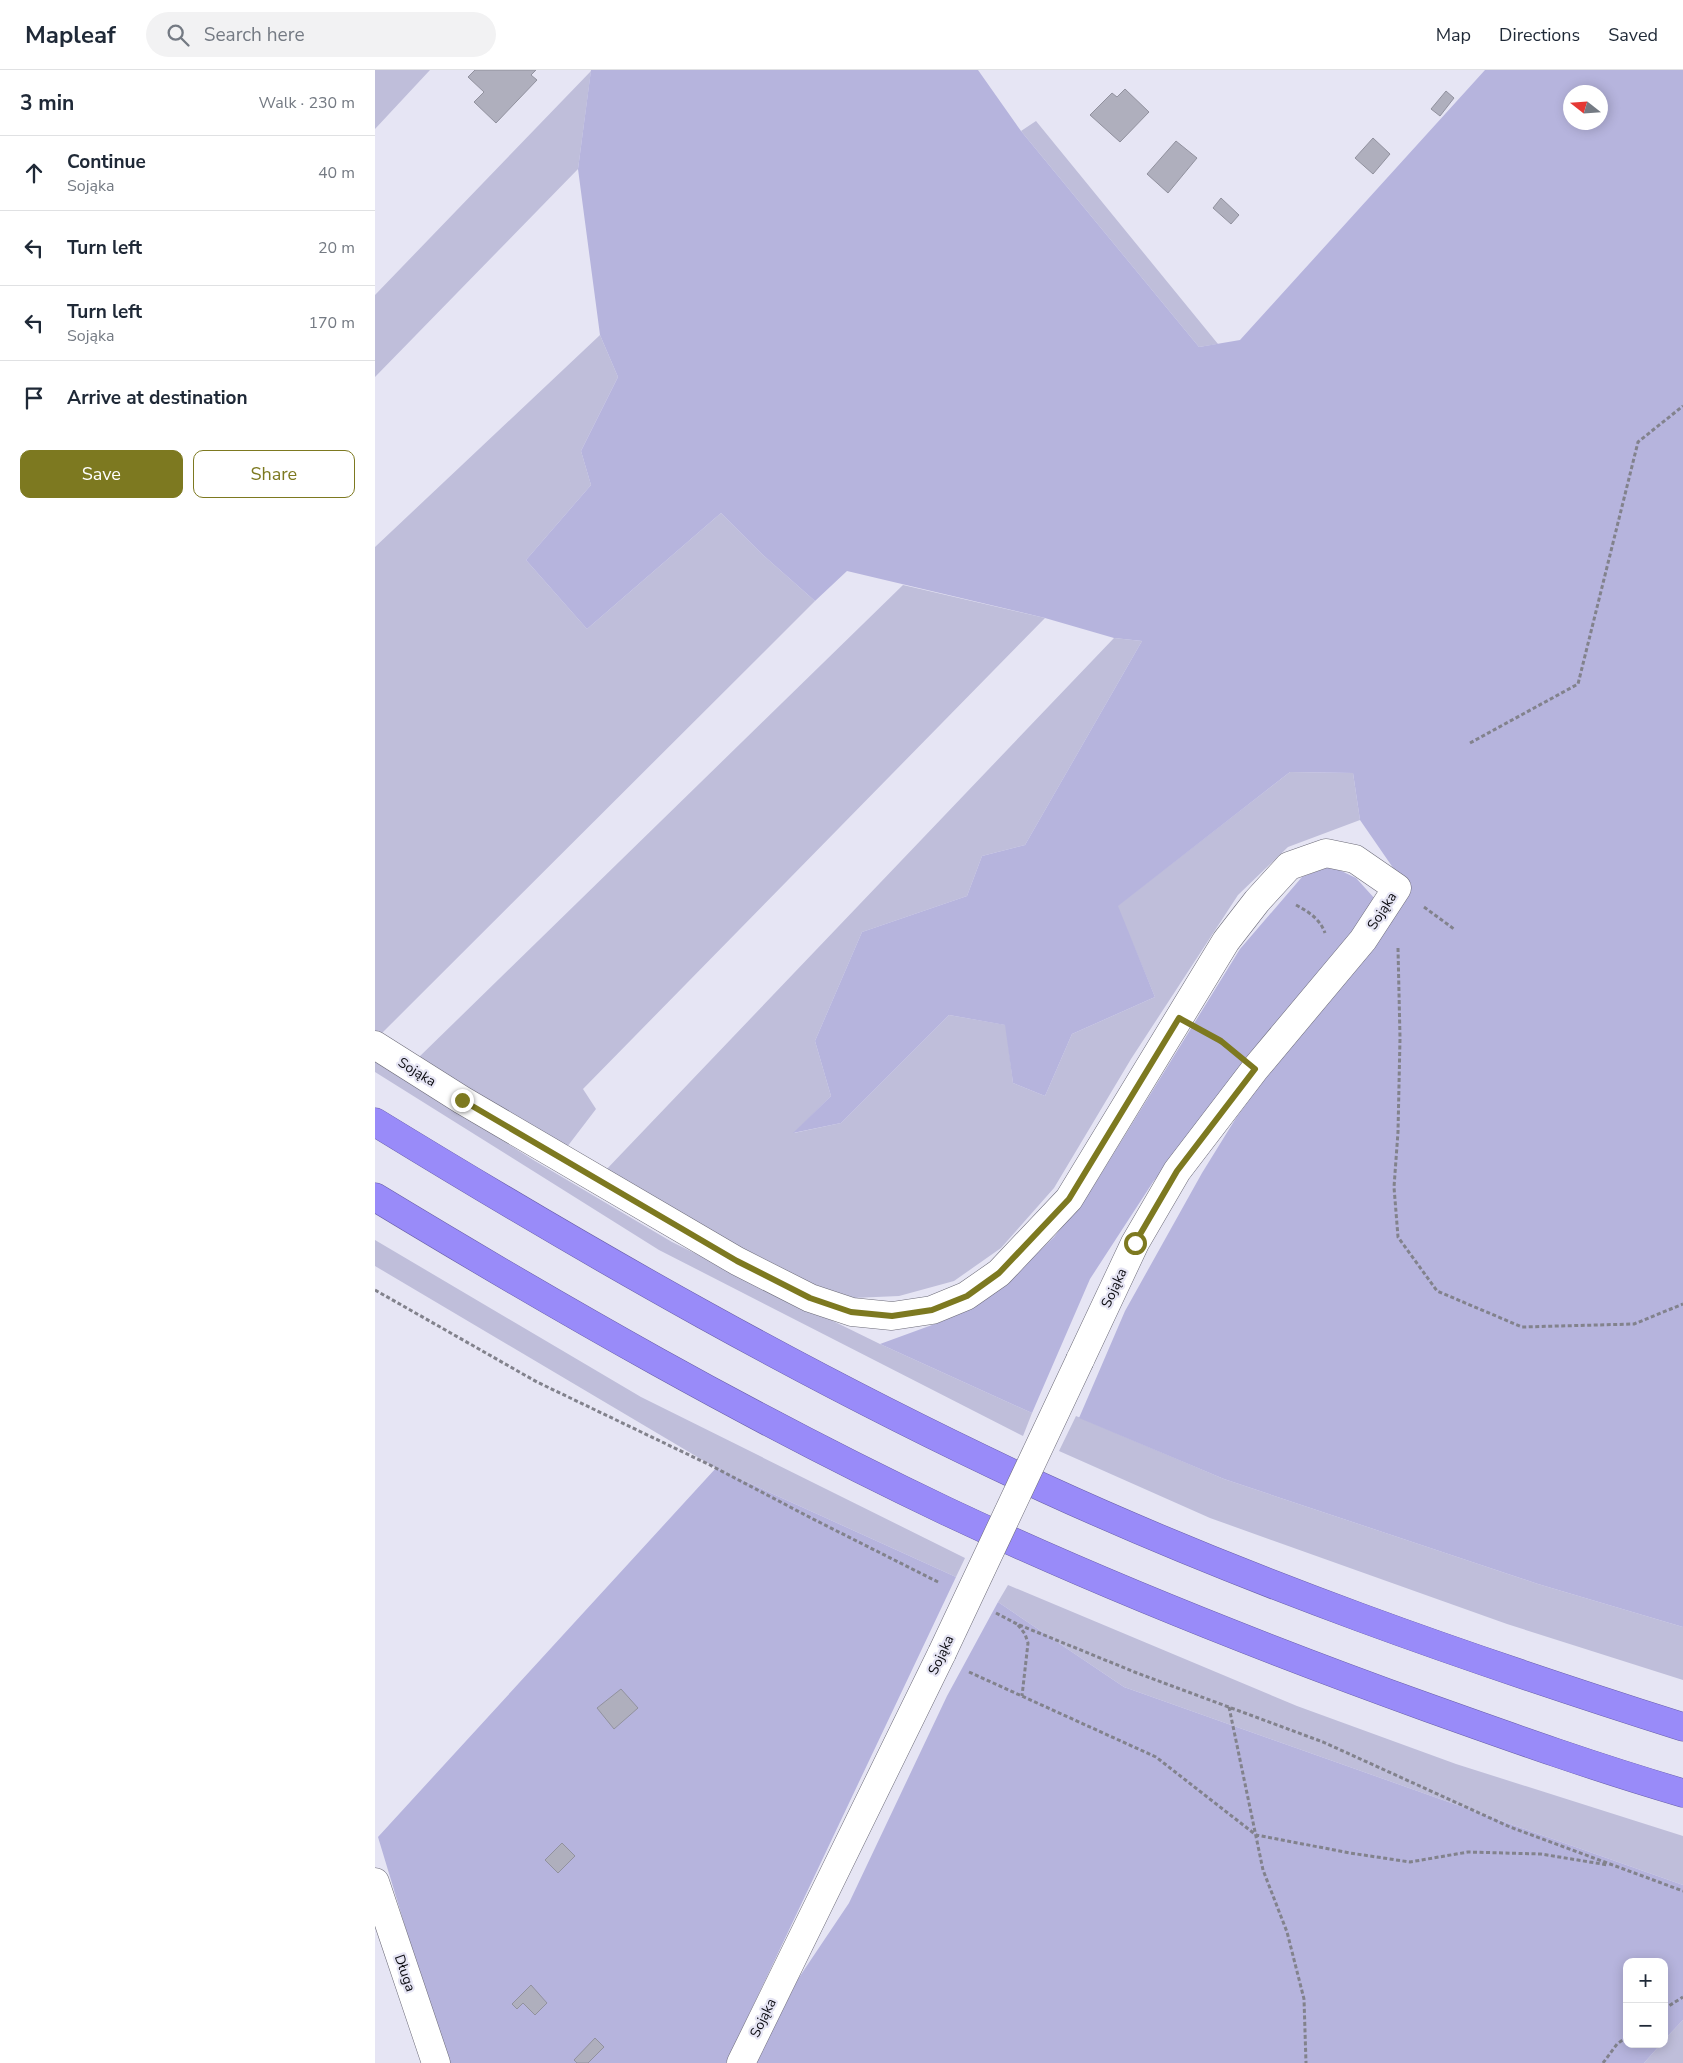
<!DOCTYPE html>
<html lang="en">
<head>
<meta charset="utf-8">
<style>
	body { margin:0; font-family:"Nunito Sans",sans-serif; background:#f2f2f3; color:#1f2937 }
	.controls { position:absolute; right:15px; bottom:15px; display:grid; overflow:hidden; border-radius:10px; box-shadow:0 2px 12px #0003 }
	.controls button { width:45px; height:45px; display:grid; place-items:center; padding:0; border:0; border-bottom:1px solid #e0e1e3; background:#fff; color:#1f2937; font:25px sans-serif }
	.compass { position:absolute; left:1188px; top:15px; width:45px; height:45px; border-radius:50%; background:#fff; box-shadow:0 2px 12px #0003; rotate:287deg }
	.stop { position:absolute; width:15px; height:15px; margin:-11px; border:4px solid #7d7920; border-radius:50%; background:#fff }
	.stop.end { background:#7d7920; border-color:#fff; box-shadow:0 1px 5px #0008 }
	.list { margin:0; padding:0; list-style:none }
	h2 { display:flex; justify-content:space-between; align-items:center; height:65px; margin:0; padding:0 20px; font-size:21px }
	h2 small { font-size:16px; font-weight:400; color:#747a83 }
	.list li { display:grid; grid-template-columns:32px 1fr auto; gap:15px; align-items:center; box-sizing:border-box; height:75px; padding:0 20px; border-top:1px solid #e0e1e3 }
	.list b { display:block; font-size:19px; white-space:nowrap }
	.list p { margin:0; font-size:16px; white-space:nowrap; color:#747a83 }
	.list em { font-size:16px; font-style:normal; color:#747a83 }
	.actions { display:flex; gap:10px; padding:15px 20px }
	.actions a { flex:1; padding:11px 0; border:1px solid #7d7920; border-radius:10px; text-align:center; font-size:18px; color:#7d7920 }
	.actions .main { background:#7d7920; color:#fff }
	.icon { flex:none; width:28px; height:28px; fill:none; stroke:currentColor; stroke-width:2; stroke-linecap:round; stroke-linejoin:round }
	.map { position:relative; flex:none; width:1308px; height:1993px; overflow:hidden }
	header { display:flex; align-items:center; gap:30px; box-sizing:border-box; height:70px; padding:0 25px; background:#fff; border-bottom:1px solid #e0e1e3 }
	header strong { font-size:24px }
	nav { display:flex; gap:28px; margin-inline-start:auto; font-size:18px }
	.search { width:350px; height:45px; background:#f2f2f3; display:flex; align-items:center; gap:12px; box-sizing:border-box; padding:0 18px; border-radius:28px; color:#747a83; font-size:19px }
	main { display:flex }
	aside { flex:1; background:#fff }
	.map>svg:first-child { display:block }
	.green { fill:#bfbeda }
	.forest { fill:#b6b4dd; fill-rule:evenodd }
	.building { fill:#afafbd; stroke:#91919e }
	.lines { fill:none; stroke-linecap:round; stroke-linejoin:round }
	.street-casing { stroke:#6c6b78; stroke-width:29 }
	.highway-casing { stroke:#675ea7; stroke-width:29 }
	.path { stroke:#82828c; stroke-width:3; stroke-dasharray:4 2.5; stroke-linecap:butt }
	.street { stroke:#fff; stroke-width:28 }
	.highway { stroke:#998bf9; stroke-width:28 }
	.street-bridge-casing { stroke:#6c6b78; stroke-width:29; stroke-linecap:butt }
	.street-bridge { stroke:#fff; stroke-width:28 }
	.route { stroke:#7d7920; stroke-width:6 }
	.labels { text-anchor:middle; dominant-baseline:central; stroke-width:4.5; stroke-linejoin:round; paint-order:stroke }
	.street-label { font-size:14px; fill:#0b0b10; stroke:#e6e5f4 }
</style>
</head>
<body>
<header>
<strong>Mapleaf</strong>
<div class="search"><svg class="icon" aria-label="search" viewBox="0 0 24 24"><circle cx="10" cy="10" r="6"/><path d="M15 15l6 6"/></svg>Search here</div>
<nav><a>Map</a><a>Directions</a><a>Saved</a></nav>
</header>
<main>
<aside>
<h2>3 min<small>Walk · 230 m</small></h2>
<ul class="list">
<li><svg class="icon" aria-label="ahead" viewBox="0 0 24 24"><path d="M12 20V5M6 11l6-6 6 6"/></svg><div><b>Continue</b><p>Sojąka</p></div><em>40 m</em></li>
<li><svg class="icon" aria-label="left" viewBox="0 0 24 24"><path d="M17 20v-9H6M10 6l-5 5 5 5"/></svg><div><b>Turn left</b></div><em>20 m</em></li>
<li><svg class="icon" aria-label="left" viewBox="0 0 24 24"><path d="M17 20v-9H6M10 6l-5 5 5 5"/></svg><div><b>Turn left</b><p>Sojąka</p></div><em>170 m</em></li>
<li><svg class="icon" aria-label="arrive" viewBox="0 0 24 24"><path d="M6 21V4h12l-3 4 3 4H6"/></svg><div><b>Arrive at destination</b></div></li>
</ul>
<div class="actions"><a class="main">Save</a><a>Share</a></div>
</aside>
<div class="map">
<svg width="1308" height="1993" viewBox="0 0 1308 1993">
	<rect width="100%" height="100%" fill="#e6e5f4"/>
	<path class="green" d="M0 0H55L0 59Z
		M216 1 203 99 0 307V225Z
		M661 51 843 274 824 277 646 61Z
		M225 265 243 307 206 381 216 415 151 490 212 559 346 443 388 485 440 531 3 967 0 965V477Z
		M528 515 670 548 208 1019 221 1039 192 1077 42 989Z
		M739 568 767 571 650 775 607 786 592 826 487 862 440 971 456 1026 419 1063 466 1053 574 945 631 955 638 1013 670 1026 697 964 780 927 742 836 915 702 978 703 985 750 913 777 863 825 756 989 679 1118 626 1178 579 1211 524 1226 478 1228 428 1216 229 1102Z
		M0 990 160 1091 297 1172 505 1274 657 1343 648 1366 284 1180 0 1002Z
		M0 1170 266 1327 590 1488 581 1507 341 1398 0 1196Z
		M701 1346 849 1409 1163 1514 1308 1557V1610L1132 1554 835 1448 684 1381Z
		M633 1515 922 1636 1081 1694 1308 1766V1815L749 1617 623 1532Z
		M1308 1950V1993H1269L1286 1974H1289V1970Z"/>
	<path class="forest" d="M216 0H603L646 61 824 277 865 270 1110 0H1308V1557L1163 1514 849 1409 704 1348 750 1241 827 1103 861 1048 1032 818 985 750 978 703 915 702 743 836 780 927 697 964 670 1026 638 1013 630 955 574 945 466 1053 418 1063 456 1026 440 971 487 862 592 826 607 786 650 775 767 571 739 568 670 548 472 501 440 531 388 485 346 443 212 559 151 490 216 415 206 381 243 307 225 265 203 99ZM1196 22H1226V52H1196Z
		M956 796 981 808 1001 830 976 866 778 1112 715 1209 657 1343 505 1274 568 1251 631 1213 679 1167 718 1117 865 879 927 807Z
		M341 1398 581 1507 351 1993H75L61 1959 3 1767Z
		M623 1532 749 1617 1308 1815V1950L1289 1970V1892H1252V1974H1286L1269 1993H381L423 1909 474 1833 572 1626Z"/>
	<path class="building" d="M100 0H161L156 5 162 10 121 53 99 32 109 22 93 7Z
		M750 19 774 42 745 72 715 45 737 23 742 27Z
		M1071 21 1079 28 1065 46 1056 39Z
		M998 68 1015 84 998 104 980 88Z
		M801 71 822 88 793 123 772 104Z
		M846 128 864 145 856 154 838 138Z
		M246 1619 263 1638 239 1659 222 1638Z
		M187 1773 200 1786 183 1803 170 1790Z
		M156 1915 172 1933 160 1945 148 1933 142 1939 137 1934Z
		M220 1968 229 1977 213 1993H202L199 1990Z"/>
	<g class="lines">
		<defs>
			<path id="street" d="M0 975 87 1030 362 1191 435 1228 477 1242 517 1246 557 1240 591 1226 624 1203 694 1129 851 871 882 831 914 796 951 783 980 789 1022 818 988 870 880 999 802 1101 760 1173 705 1290
				M0 1812 61 1993
				M366 1993 567 1583"/>
			<path id="highway" d="M0 1052C217 1185 437 1311 669 1418 876 1513 1091 1588 1308 1657
				M0 1127C185 1239 375 1348 571 1441 728 1515 890 1579 1054 1638 1138 1668 1222 1698 1308 1723"/>
		</defs>
		<use href="#street" class="street-casing"/>
		<use href="#highway" class="highway-casing"/>
		<path class="path" d="M1095 673 1203 614 1263 372 1308 336
			M921 835C934 842 945 849 950 863
			M1049 837 1079 859
			M1023 878 1025 968 1023 1062 1019 1117 1023 1167 1062 1221 1147 1257 1259 1254 1308 1234
			M833 964 855 979
			M0 1220 162 1312 335 1395 438 1449 565 1513
			M621 1543 642 1554 762 1603 948 1672 1135 1757 1308 1821
			M643 1555 650 1564 653 1573 647 1626
			M594 1602 781 1687 881 1765 975 1783 1035 1792 1093 1782 1166 1784 1233 1795
			M854 1637 888 1800 912 1862 929 1929 931 1993
			M1289 1939 1308 1927
			M1228 1993 1242 1974 1252 1967"/>
		<use href="#street" class="street"/>
		<use href="#highway" class="highway"/>
		<defs>
			<path id="street-bridge" d="M567 1583 705 1290"/>
		</defs>
		<use href="#street-bridge" class="street-bridge-casing"/>
		<use href="#street-bridge" class="street-bridge"/>
	</g>
	<g class="lines">
		<path class="route" d="M87 1030 362 1191 435 1228 476 1242 517 1246 557 1240 592 1226 624 1203 694 1129 804 948 846 971 880 999 802 1101 760 1173"/>
	</g>
	<g class="labels">
		<g class="street-label">
			<text transform="translate(1007 841) rotate(-57)">Sojąka</text>
			<text transform="translate(42 1002) rotate(32)">Sojąka</text>
			<text transform="translate(739 1218) rotate(-65)">Sojąka</text>
			<text transform="translate(566 1585) rotate(-65)">Sojąka</text>
			<text transform="translate(30 1903) rotate(71)">Długa</text>
			<text transform="translate(388 1948) rotate(-64)">Sojąka</text>
		</g>
	</g>
</svg>
<div class="controls">
<button>+</button>
<button>−</button>
</div>
<svg class="compass" viewBox="-18 -18 36 36"><path d="M0-13l5 13h-10z" fill="#e53935"/><path d="M0 13l5-13h-10z" fill="#747a83"/></svg>
<div class="stop" style="left:760px;top:1173px"></div>
<div class="stop end" style="left:87px;top:1030px"></div>
</div>
</main>
</body>
</html>
